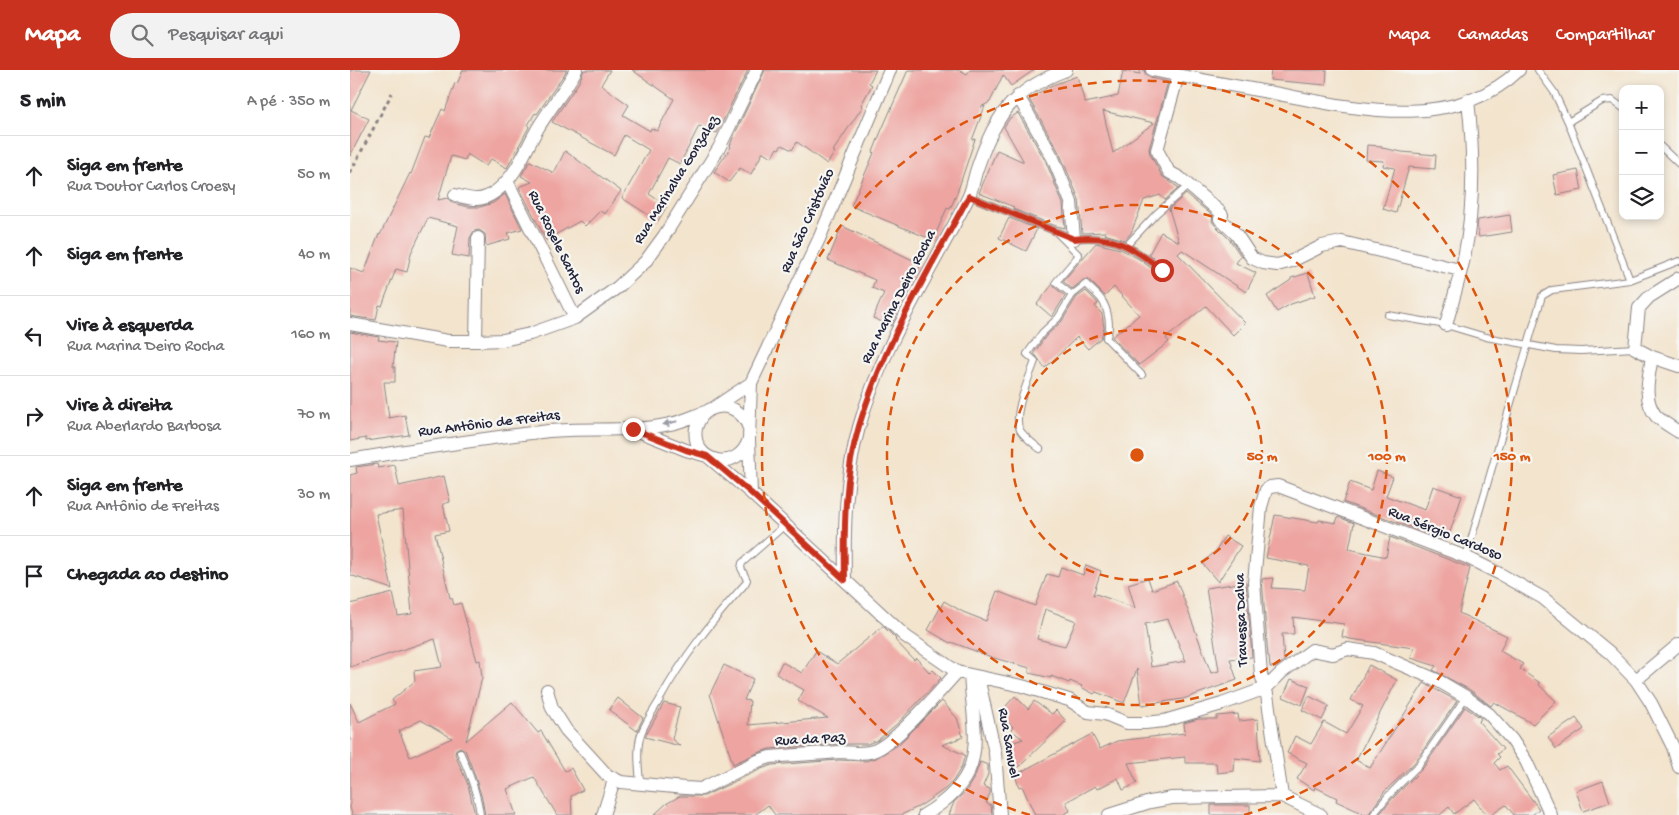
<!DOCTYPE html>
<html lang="pt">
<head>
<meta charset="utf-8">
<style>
	body { margin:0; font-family:"Gochi Hand",sans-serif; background:#f2f2f2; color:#202124 }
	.controls { position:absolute; right:15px; top:15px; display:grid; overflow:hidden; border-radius:10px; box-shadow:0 2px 8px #0003 }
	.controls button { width:45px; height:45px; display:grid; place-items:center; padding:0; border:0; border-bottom:1px solid #e0e0e0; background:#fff; color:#202124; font:25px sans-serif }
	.stop { position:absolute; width:15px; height:15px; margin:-11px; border:4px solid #c8321e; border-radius:50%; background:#fff }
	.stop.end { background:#c8321e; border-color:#fff; box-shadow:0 1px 5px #0008 }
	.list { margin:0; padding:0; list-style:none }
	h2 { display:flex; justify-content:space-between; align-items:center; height:65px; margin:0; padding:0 20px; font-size:21px }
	h2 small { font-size:16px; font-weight:400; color:#757577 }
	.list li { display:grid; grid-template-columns:32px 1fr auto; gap:15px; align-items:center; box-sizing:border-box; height:80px; padding:0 20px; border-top:1px solid #e0e0e0 }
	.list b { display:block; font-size:19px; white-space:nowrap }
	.list p { margin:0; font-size:16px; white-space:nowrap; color:#757577 }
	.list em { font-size:16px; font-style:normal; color:#757577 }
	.icon { flex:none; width:28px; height:28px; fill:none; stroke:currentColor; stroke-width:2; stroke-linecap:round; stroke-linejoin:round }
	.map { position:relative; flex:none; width:1329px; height:745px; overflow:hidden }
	header { display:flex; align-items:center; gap:30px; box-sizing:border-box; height:70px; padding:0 25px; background:#c8321e; color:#fff }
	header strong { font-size:24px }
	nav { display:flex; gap:28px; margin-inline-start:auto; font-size:18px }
	.search { width:350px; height:45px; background:#f2f2f2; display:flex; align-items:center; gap:12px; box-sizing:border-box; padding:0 18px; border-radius:28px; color:#757577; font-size:19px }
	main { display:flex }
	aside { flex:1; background:#fff }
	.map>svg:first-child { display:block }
	.building { fill:#eea5a1; fill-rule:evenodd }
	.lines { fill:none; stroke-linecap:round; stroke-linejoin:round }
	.lane-casing { stroke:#8a8384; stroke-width:8 }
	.street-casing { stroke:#8a8384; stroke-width:14 }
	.path { stroke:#8a8384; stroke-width:3; stroke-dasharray:4 4; stroke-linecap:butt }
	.lane { stroke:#fff; stroke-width:6 }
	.street { stroke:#fff; stroke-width:12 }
	.oneway { fill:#9c9ca7 }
	.route { stroke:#c8321e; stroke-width:6 }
	.ring { fill:none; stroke:#de560e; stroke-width:2.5; stroke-dasharray:9 6 }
	.labels { text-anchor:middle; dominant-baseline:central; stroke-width:4.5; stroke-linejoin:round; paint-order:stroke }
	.street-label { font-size:15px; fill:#22223b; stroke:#f6f6f2 }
	.centre { fill:#de560e; stroke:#f6f6f2; stroke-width:2.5 }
	.ring-label { font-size:15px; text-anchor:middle; font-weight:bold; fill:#de560e; stroke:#f6f6f2; stroke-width:4.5; stroke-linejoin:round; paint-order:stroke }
</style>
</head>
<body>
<header>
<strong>Mapa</strong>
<div class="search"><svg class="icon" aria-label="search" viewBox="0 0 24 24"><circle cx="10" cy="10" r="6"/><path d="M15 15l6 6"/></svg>Pesquisar aqui</div>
<nav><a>Mapa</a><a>Camadas</a><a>Compartilhar</a></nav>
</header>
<main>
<aside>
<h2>5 min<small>A pé · 350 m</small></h2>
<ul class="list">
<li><svg class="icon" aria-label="ahead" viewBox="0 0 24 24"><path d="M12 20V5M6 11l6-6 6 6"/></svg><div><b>Siga em frente</b><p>Rua Doutor Carlos Croesy</p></div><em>50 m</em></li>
<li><svg class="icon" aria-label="ahead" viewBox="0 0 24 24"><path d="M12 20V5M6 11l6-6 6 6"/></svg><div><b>Siga em frente</b></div><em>40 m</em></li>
<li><svg class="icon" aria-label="left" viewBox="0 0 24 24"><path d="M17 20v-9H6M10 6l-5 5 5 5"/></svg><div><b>Vire à esquerda</b><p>Rua Marina Deiro Rocha</p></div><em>160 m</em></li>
<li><svg class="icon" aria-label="right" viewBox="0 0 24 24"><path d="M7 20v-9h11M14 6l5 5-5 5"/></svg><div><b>Vire à direita</b><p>Rua Aberlardo Barbosa</p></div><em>70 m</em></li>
<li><svg class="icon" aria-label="ahead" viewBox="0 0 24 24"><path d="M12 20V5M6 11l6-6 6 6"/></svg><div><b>Siga em frente</b><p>Rua Antônio de Freitas</p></div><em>30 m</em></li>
<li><svg class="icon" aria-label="arrive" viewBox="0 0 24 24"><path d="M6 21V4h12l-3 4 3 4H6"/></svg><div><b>Chegada ao destino</b></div></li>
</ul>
</aside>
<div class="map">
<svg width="1329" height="745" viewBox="0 0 1329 745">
	<rect width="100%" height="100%" fill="#f6f6f2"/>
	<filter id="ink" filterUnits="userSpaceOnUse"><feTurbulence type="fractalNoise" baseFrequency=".02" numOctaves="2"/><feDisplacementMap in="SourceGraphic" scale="10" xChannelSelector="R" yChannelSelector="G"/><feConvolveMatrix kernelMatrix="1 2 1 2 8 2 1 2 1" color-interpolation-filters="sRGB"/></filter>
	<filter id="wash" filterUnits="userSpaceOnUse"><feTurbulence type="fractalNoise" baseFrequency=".0096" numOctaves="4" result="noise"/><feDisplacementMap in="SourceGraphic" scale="20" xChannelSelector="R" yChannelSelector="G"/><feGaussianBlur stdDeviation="1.12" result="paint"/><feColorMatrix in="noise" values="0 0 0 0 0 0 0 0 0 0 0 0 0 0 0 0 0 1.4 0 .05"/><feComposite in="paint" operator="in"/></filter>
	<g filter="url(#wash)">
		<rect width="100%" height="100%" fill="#f3e4cd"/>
		<g id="blocks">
			<path class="building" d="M0 0H21L1 40 19 49 0 86Z
				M113 0H217L187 44 185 43 178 55 179 57 157 98 141 89 136 96 117 84 115 90 101 86 88 130 97 128 103 133 119 137H130L143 133 155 124 172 159 158 163 160 169 136 176 135 164 129 160 124 161 120 168 119 188 102 185 108 156 78 148 61 183 57 202 46 199 32 236 29 235 26 250 0 246V198L14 203 29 164 30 165 60 103 61 104 75 67 79 68 92 39 95 41 105 13 107 14Z
				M234 0H260L251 15 279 35 273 45 300 61 301 58 307 61 324 29 282 0H398L367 63 349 56 330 94 318 88 299 124 317 136 308 151 272 128 299 80 274 65 264 85 202 52 229 12Z
				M415 0H526L519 13 522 15 511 35 513 36 483 81 485 82 477 94 447 72 442 80 432 75 429 79 427 78 422 87 413 82 401 104 390 98 379 112 364 102 381 77 380 76 382 70Z
				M558 0H610L617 4 620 0H684L661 16 653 5 640 32 631 37 635 36 622 70 625 69 607 123 600 139 597 138 583 170 501 136 524 83 523 82 530 64Z
				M790 0H794L796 6 800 8 818 12 799 79 800 84 812 106 829 118 815 130 810 125 794 130 781 163 775 170 754 164 756 162 732 163 729 129 710 84 679 29 700 16 727 6 735 33 768 26 773 1 790 4ZM753 41 804 53 763 83Z
				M921 0H977L976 15 920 10Z
				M668 43 696 92 713 134 715 158 706 156 663 139 664 137 629 123 647 80 674 92 654 57 660 48Z
				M1017 75 1032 76V78L1052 82 1086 85 1085 99 1059 97 1046 143 1033 139 1045 98 1033 96 1034 91 1016 90Z
				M215 81 271 121 255 144 250 141 235 156 230 151 196 170 169 117 182 112 171 106 180 91 204 103Z
				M1228 100 1232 120 1207 125 1203 105Z
				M836 124 863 146 862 151 864 154 880 170 891 186 886 193 906 203 896 222 832 180 828 184 895 253 883 265 856 236 816 268 819 272 789 295 762 267 789 245 764 217 755 226 738 209 733 210 722 219 713 211 746 173 770 179 789 189 809 204H814L817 201 816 198 799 184 811 162 829 172 819 139Z
				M1160 145 1162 162 1129 167 1127 158 1128 150Z
				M659 148 687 159 676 181 649 168Z
				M492 156 571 194 562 212 561 211 541 256 523 248 534 223 522 218 525 210 478 190Z
				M958 203 965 226 941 234 927 242 917 226 941 210V208Z
				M702 215 715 226 702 247 687 234Z
				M736 221 747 232 748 234 745 236 752 244 754 258 751 268 738 279 727 267 695 298 684 283 696 266 712 251 726 228Z
				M0 262 29 267 28 270 46 272 43 297H45V312H34L39 348 55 345 59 365 16 371V368L0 371Z
				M27 394 28 398 45 395 49 416 94 406 100 432 93 434 99 461 85 464 100 528H102L104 535 111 533 127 591 130 590 132 608 116 671 162 632 188 663 191 661 215 701 221 698 233 720 221 726 222 745H207L184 707 157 719 166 745H135L132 728 124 703 115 680 110 677 106 679 105 684 118 715 125 745H2L0 737V633L9 652 45 634 42 630 65 611 64 601 92 597 85 569 0 597V534L43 523 48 546 62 544 53 440 26 444 42 519 0 505V405L7 403 6 397ZM71 650 102 668 60 687 49 661Z
				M1027 401 1043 407 1036 426 1075 440 1083 416 1112 426 1097 471 993 432 1000 412 1021 420Z
				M925 445 968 452 969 450 986 453 988 447 1004 453 999 479 1036 487 1040 467 1120 498 1109 543 1157 566 1150 581 1173 594 1170 599 1190 613 1189 615 1206 631 1183 654 1144 632 1141 636 1120 620 1083 600 1086 596 1061 588 1064 578 1000 569 992 567 994 554 943 547 944 564H932L934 591 926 597H920L919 586H918L912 509 924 508 922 518 955 520 959 496 916 488Z
				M875 466 891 476 868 512 852 493 866 481Z
				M736 495 751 501 743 525 746 524 785 538 778 514 798 508 802 520 827 511 861 603 869 601 856 518 896 512 902 587 880 589 887 610 833 629 792 635 787 599 774 633 746 622 744 624 731 617 732 616 720 611 719 613 701 606V608L679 603 680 598 644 588 601 572 600 573 578 560 594 531 613 542 636 551 647 521 685 536 697 504 708 507 711 497 733 505ZM695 539 726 551 715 576 687 569ZM818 549 836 591 801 597 795 554Z
				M533 556 546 569 545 570 564 590 566 588 580 603 583 600 591 608 549 652 528 670 517 674H488L419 679 405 684 383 694 360 624 374 595 403 609 394 630 400 631 398 655 478 648 448 631 454 620 426 604 432 592 452 603 466 581 487 594Z
				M1019 595 1047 610 1006 690 1020 698 1074 613 1107 631 1065 692 1034 722 1018 745H1016L986 731 987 728 965 717 964 720 947 709 957 693 937 683 945 666 961 674 974 652 996 664 1013 636 1001 630Z
				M941 609 959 616 952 635 933 627Z
				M665 626 678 639 684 631 702 644 706 640 716 651 667 699 659 674 673 669 661 660 663 657 649 644Z
				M959 626 979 636 972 650 952 640Z
				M268 628 293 648 287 661 259 640Z
				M592 631 607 648 613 667 592 675 615 685 611 698 603 711 595 719 570 736 551 745H425L418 735 405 745H304L316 734 330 726H354L411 699 422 695 489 690 515 691 526 688 548 675Z
				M314 633 330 637 322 669 330 676 295 667Z
				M1115 637 1131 648 1129 652 1153 679 1147 684 1150 687 1144 693 1150 700 1157 696 1189 739 1182 745H1164L1156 735 1141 745H1137L1124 729 1104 744 1099 737 1090 745H1029L1042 729 1073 698Z
				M888 644 889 651 908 649 910 691 885 688 884 701 867 703 866 693H835V687L778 693 787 713 773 720 768 708 747 719 745 716 716 732 720 741 712 745H685L672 716 669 717 665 705 742 664 750 679 767 671 835 663 834 653 848 649H867V646Z
				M1226 648 1234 659 1206 679 1198 667Z
				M630 692 638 695V704L633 716 640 719V723L636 733 641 735 642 745H599L604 732 616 721 625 706Z
				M1253 711 1260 732 1233 741 1226 721Z
				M861 735H900V745H861Z"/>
		</g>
	</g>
	<g filter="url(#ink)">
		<use href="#blocks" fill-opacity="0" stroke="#8a8384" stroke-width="1"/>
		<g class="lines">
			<defs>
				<path id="lane" d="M1188 0 1204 22 1218 52 1280 210
					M1218 52 1252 31 1262 30 1273 38
					M1310 76 1329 94
					M619 126 724 169C762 164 783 177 812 200
					M705 161 729 185 706 212 722 225 736 214C741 219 747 224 751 229 758 238 762 258 756 268L792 305
					M777 175 807 143 838 116
					M1038 245 1096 255 1136 267 1206 280 1231 281 1285 278
					M690 379C684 374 674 367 670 360 662 344 679 309 685 291L677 284 692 263 708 248 722 225
					M1116 487 1192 226 1202 220 1280 210 1329 191
					M110 682C119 702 128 724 130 745
					M290 714C289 698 286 680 291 664 295 653 303 641 309 631 333 587 362 551 395 514L397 510 391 498 392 493 435 455
					M1023 745 1038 726 1069 695 1116 627"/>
				<path id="street" d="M802 0C844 9 887 16 929 24 1007 39 1105 62 1169 0
					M828 5 807 80 819 102 830 108 869 141 872 145 870 149 886 164 902 188 913 193 927 195 942 191 972 176 992 172 1110 200
					M668 26 703 88 721 132 724 169
					M157 111 225 248
					M105 125C121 129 130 133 145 122 167 106 175 80 188 58 200 38 215 20 226 0
					M1329 208 1299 227 1289 238 1285 278 1302 287 1329 296
					M0 254 98 271H126L153 270 180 264 225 248 268 217 295 192 314 166 369 78 407 0
					M1096 255C1102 233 1109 210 1114 188 1125 136 1124 83 1118 30
					M126 271 128 168
					M1302 287C1299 306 1292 329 1306 346 1312 352 1321 357 1329 362
					M365 337 401 313
					M399 358C393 341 377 331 359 340 352 344 348 351 346 358 340 393 389 404 399 369L401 313 469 169 540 0
					M283 359 336 380 357 386 401 423 555 566 607 602 672 616 719 630 738 642 755 644 777 653H795L814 651 872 634 916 618 931 603 962 580 983 584 998 579 1024 583 1087 610 1116 627 1139 644 1162 670 1176 691 1201 745
					M399 370 401 423
					M0 390C66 379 132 368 199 361 239 357 280 363 320 354 332 352 344 346 355 342
					M495 510C494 458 495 407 509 357 532 275 580 203 618 128 623 118 624 106 628 96 633 81 640 64 648 51 663 25 689 10 716 0
					M628 607 645 683 650 745
					M1286 610 1329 574
					M197 620 202 638 216 660 257 705 271 712 335 718 351 719 408 691 420 687C443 685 466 684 489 682 501 682 511 685 523 681 544 675 591 620 607 602
					M932 726 916 618 911 605 904 512 911 437 916 420 920 417 928 416 1116 487 1150 504 1193 528 1260 583 1286 610 1301 633 1323 677 1329 697
					M253 745 264 710
					M574 745C639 706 625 672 620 606
					M759 745 800 732 822 728 932 726 971 745"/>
			</defs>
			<use href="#lane" class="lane-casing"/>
			<use href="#street" class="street-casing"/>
			<path class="path" d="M0 103 42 23"/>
			<use href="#lane" class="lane"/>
			<use href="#street" class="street"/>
		</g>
		<defs><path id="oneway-solid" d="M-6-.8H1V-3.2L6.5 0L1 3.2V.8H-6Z" transform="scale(1.25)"/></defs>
		<use class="oneway" href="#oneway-solid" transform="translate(320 353) rotate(167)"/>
	</g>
	<g class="lines" filter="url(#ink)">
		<path class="route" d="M283 359 336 380 357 386 401 423 495 510C494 458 494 406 509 356 534 274 579 200 619 126L724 169C762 164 783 177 812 200"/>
	</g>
	<g class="ring">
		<circle cx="787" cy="385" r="125"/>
		<circle cx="787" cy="385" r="250"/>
		<path d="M680 745A375 375 0 1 1 894 745"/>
	</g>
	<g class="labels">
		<g class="street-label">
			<text transform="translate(327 110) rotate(-58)">Rua Marinalva Gonzalez</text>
			<text transform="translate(458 151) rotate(-66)">Rua São Cristóvão</text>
			<text transform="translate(206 172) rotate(64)">Rua Rosele Santos</text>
			<text transform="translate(549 227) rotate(-63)">Rua Marina Deiro Rocha</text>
			<text transform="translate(139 354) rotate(-7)">Rua Antônio de Freitas</text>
			<text transform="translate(1095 464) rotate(22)">Rua Sérgio Cardoso</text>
			<text transform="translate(892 550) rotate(-92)">Travessa Dalva</text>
			<text transform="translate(460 670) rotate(-3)">Rua da Paz</text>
			<text transform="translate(658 673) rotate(80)">Rua Samuel</text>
		</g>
	</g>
	<circle cx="787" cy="385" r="8" class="centre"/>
	<g class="ring-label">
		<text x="912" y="390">50 m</text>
		<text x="1037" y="390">100 m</text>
		<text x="1162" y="390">150 m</text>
	</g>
</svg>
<div class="controls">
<button>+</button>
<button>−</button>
<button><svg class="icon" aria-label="layers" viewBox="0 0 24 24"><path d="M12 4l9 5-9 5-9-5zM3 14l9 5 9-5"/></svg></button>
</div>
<div class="stop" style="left:812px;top:200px"></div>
<div class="stop end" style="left:283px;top:359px"></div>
</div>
</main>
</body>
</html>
